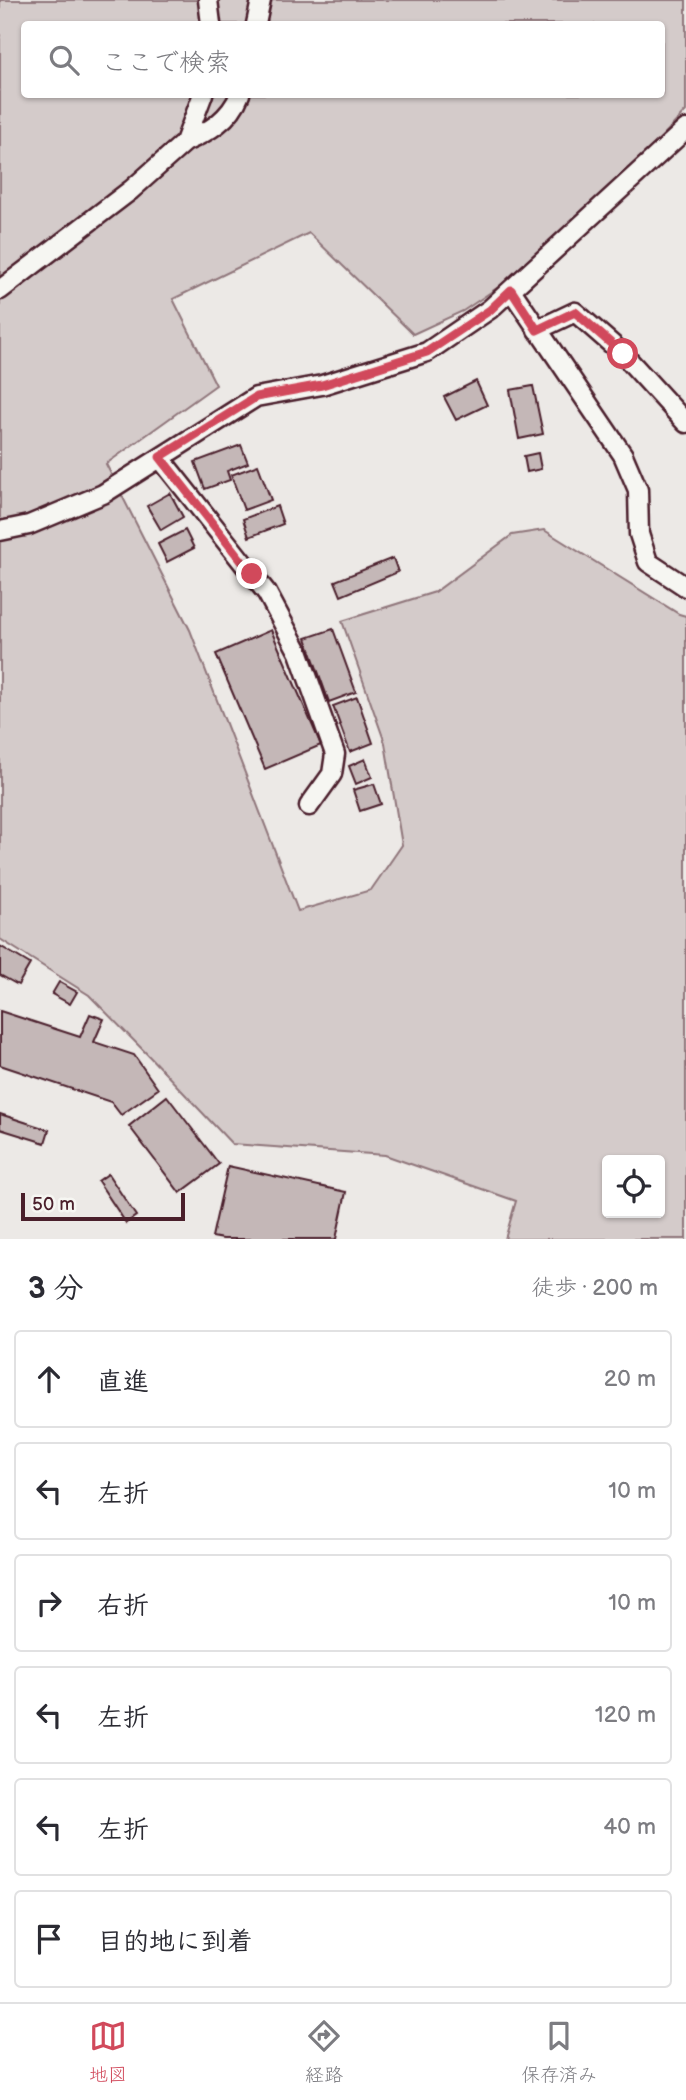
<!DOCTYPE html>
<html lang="ja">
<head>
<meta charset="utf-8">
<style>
	body { margin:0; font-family:"Balsamiq Sans","Klee One",sans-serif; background:#f7f7f7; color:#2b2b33 }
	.controls { position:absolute; right:21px; bottom:21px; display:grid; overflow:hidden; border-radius:7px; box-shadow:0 2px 5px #0004 }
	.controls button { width:63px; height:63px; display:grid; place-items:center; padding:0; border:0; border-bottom:2px solid #e1e1e2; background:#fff; color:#2b2b33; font:35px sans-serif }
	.scale { position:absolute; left:21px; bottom:18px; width:164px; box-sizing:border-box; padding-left:7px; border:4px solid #4a1f2b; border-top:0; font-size:19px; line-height:24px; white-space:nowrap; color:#4a1f2b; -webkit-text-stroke:5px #f6f6f2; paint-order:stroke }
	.stop { position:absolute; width:21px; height:21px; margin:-16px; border:5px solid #d1495b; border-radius:50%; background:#fff }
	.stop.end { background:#d1495b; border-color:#fff; box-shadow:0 2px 7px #0008 }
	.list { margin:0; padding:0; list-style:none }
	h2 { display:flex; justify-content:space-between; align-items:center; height:91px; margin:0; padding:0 28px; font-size:30px }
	h2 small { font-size:23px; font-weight:400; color:#7c7c81 }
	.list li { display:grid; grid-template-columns:46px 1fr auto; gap:21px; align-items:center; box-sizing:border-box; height:98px; margin:0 14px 14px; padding:0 14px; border:2px solid #e1e1e2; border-radius:7px }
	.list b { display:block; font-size:26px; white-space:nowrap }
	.list em { font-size:23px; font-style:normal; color:#7c7c81 }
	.icon { flex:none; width:38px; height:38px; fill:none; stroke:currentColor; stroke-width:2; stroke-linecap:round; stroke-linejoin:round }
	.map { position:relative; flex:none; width:686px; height:1239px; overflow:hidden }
	.search { position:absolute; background:#fff; box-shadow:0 2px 5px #0004; left:21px; right:21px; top:21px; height:77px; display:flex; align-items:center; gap:18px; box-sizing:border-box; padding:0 24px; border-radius:7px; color:#7c7c81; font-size:26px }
	.sheet { height:763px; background:#fff }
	nav { display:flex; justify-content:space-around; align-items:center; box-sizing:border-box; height:98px; border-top:2px solid #e1e1e2; background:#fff; font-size:19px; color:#7c7c81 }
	nav a { display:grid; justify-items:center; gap:4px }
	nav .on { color:#d1495b }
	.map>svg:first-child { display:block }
	.green { fill:#d4cbca; stroke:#8f757a; stroke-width:2; fill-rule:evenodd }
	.building { fill:#c4b7b7; stroke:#4a1f2b; stroke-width:2 }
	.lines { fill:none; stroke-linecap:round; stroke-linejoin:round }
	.street-casing { stroke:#4a1f2b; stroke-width:23 }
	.street { stroke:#f6f6f2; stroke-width:18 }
	.route { stroke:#d1495b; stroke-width:9 }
</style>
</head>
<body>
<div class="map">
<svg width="686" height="1239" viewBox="0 0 686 1239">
	<rect width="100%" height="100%" fill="#ece9e6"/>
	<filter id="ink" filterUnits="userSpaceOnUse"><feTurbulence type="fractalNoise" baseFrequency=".0143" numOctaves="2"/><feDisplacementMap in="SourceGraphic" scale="14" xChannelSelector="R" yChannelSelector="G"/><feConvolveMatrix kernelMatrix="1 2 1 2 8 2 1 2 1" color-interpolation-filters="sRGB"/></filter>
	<g filter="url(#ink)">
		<path class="green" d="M0 0H686V111L559 246 463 311 413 334 309 233 173 299 216 385 106 464 190 630 298 911 371 890 402 845 385 743 342 621 435 592 512 535 544 530 679 614 686 616V1239H505L516 1201 385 1155 232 1144 146 1053 89 995 0 939ZM24 24H662V94H24ZM607 1160H660V1213H607Z"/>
		<path class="building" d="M476 381 487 405 456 420 444 397Z
			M533 386 543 434 519 439 510 390Z
			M241 445 248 463 227 471 230 480 205 489 195 462Z
			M538 453 541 469 527 472 524 456Z
			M258 465 271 500 244 510 231 475Z
			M170 493 183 517 161 530 147 506Z
			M277 506 283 524 249 537 243 519Z
			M185 530 194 548 167 562 158 544Z
			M393 558 398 572 341 596 335 581Z
			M333 629 356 692 329 702 306 638Z
			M271 630 321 745 265 769 216 654Z
			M357 697 373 743 350 752 333 706Z
			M365 759 372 777 356 784 349 766Z
			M374 784 381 804 360 811 353 790Z
			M0 946 30 964 18 985 0 975Z
			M59 982 77 992 70 1004 52 994Z
			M0 1011 80 1037 90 1014 104 1019 94 1042 134 1055 158 1089 121 1115 111 1102 0 1065Z
			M167 1096 219 1164 180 1193 129 1126Z
			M0 1114 49 1130 45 1143 0 1129Z
			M228 1166 346 1192 336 1239H223L212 1237Z
			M108 1174 136 1216 126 1223 98 1181Z"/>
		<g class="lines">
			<defs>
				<path id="street" d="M208 0 211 24
					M256 24 261 0
					M185 142C208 132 230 120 240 94
					M0 290 131 190 185 142 203 94
					M511 290 623 455 638 490 639 534 648 562 686 587
					M537 330 575 312 623 354 686 423
					M160 458 267 593 299 653 335 754 332 774 309 806
					M0 531 29 525 103 494 256 397 322 385 427 352 490 309 686 129"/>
			</defs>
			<use href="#street" class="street-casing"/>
			<use href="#street" class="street"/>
		</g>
	</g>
	<g class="lines" filter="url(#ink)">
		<path class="route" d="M252 574 160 457 256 397 322 385 427 352 490 310 511 290 537 330 575 312 623 354"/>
	</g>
</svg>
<div class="controls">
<button><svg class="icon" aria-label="locate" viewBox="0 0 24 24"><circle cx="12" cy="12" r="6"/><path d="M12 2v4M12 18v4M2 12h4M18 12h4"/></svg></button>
</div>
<div class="scale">50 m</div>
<div class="stop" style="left:623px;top:354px"></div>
<div class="stop end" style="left:252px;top:574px"></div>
<div class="search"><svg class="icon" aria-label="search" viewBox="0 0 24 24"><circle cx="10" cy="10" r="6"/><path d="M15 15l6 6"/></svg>ここで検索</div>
</div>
<section class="sheet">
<h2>3 分<small>徒歩 · 200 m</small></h2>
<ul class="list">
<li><svg class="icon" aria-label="ahead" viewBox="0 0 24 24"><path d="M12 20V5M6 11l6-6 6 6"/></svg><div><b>直進</b></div><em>20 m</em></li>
<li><svg class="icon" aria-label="left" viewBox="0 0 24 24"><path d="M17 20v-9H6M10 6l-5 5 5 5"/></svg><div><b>左折</b></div><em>10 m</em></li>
<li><svg class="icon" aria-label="right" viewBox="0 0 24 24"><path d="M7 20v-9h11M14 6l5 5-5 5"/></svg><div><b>右折</b></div><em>10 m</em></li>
<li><svg class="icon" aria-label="left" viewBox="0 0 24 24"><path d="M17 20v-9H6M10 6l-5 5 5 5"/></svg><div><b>左折</b></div><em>120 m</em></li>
<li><svg class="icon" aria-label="left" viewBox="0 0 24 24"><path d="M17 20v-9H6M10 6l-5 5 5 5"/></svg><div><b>左折</b></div><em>40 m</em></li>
<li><svg class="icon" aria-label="arrive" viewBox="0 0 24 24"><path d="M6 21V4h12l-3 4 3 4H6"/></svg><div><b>目的地に到着</b></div></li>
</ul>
</section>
<nav>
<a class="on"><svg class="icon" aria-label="map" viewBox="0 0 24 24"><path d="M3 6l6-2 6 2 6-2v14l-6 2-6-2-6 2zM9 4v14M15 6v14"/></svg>地図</a>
<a><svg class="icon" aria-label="directions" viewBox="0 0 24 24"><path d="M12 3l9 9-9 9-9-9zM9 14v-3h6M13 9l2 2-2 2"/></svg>経路</a>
<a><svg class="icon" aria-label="saved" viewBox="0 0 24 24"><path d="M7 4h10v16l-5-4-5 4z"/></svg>保存済み</a>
</nav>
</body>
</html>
